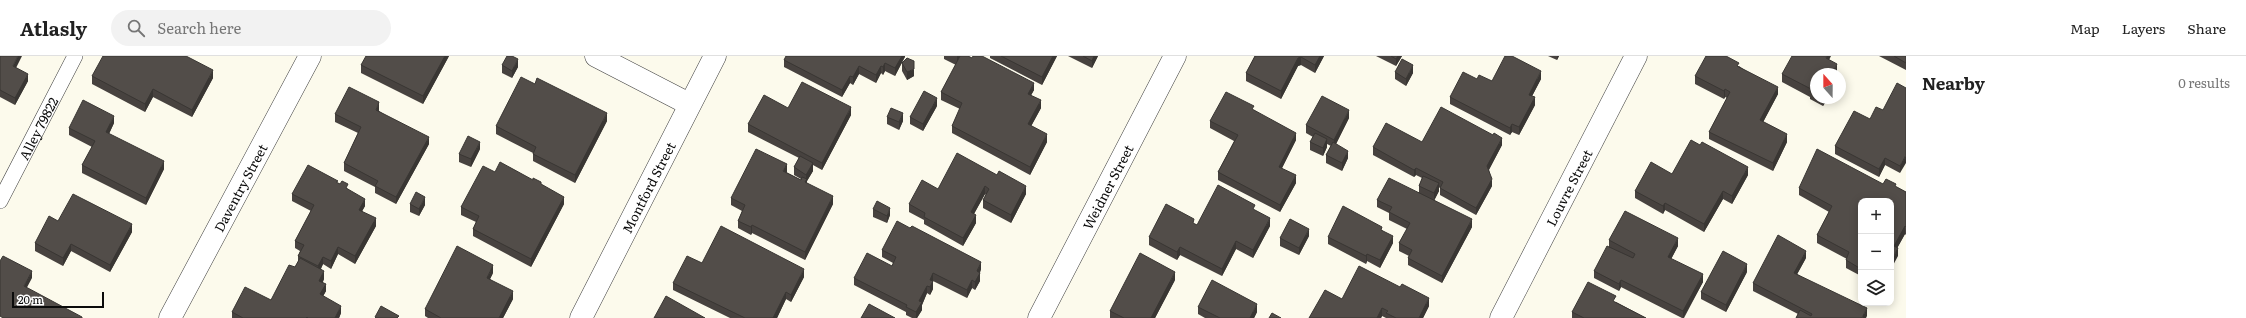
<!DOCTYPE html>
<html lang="en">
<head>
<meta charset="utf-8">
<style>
	body { margin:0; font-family:Literata,serif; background:#f2f2f2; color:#222 }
	.controls { position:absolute; right:12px; bottom:12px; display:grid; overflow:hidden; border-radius:8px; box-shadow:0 2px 10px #0003 }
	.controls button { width:36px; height:36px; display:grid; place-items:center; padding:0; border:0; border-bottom:1px solid #e0e0e0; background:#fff; color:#222; font:20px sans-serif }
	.compass { position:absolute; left:1810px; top:12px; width:36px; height:36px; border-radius:50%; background:#fff; box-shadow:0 2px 10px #0003; rotate:339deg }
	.scale { position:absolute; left:12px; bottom:10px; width:92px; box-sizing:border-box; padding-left:4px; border:2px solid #0b0b0b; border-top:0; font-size:11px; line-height:14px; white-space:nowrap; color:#0b0b0b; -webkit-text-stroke:3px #fff; paint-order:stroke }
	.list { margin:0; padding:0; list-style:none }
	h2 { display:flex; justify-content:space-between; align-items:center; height:52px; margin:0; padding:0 16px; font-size:17px }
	h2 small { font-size:13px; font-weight:400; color:#767676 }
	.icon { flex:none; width:22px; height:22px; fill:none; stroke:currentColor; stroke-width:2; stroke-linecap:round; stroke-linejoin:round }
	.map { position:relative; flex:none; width:1906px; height:262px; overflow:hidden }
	header { display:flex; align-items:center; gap:24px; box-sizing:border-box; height:56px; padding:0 20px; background:#fff; border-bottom:1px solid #e0e0e0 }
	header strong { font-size:19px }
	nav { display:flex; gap:22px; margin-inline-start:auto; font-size:14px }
	.search { width:280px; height:36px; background:#f2f2f2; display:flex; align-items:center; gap:10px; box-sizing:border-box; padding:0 14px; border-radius:22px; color:#767676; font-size:15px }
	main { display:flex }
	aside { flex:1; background:#fff }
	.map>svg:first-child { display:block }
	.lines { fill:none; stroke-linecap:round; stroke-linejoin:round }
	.lane-casing { stroke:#3e3e3e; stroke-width:16 }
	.street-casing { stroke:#3e3e3e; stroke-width:23 }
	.lane { stroke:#fff; stroke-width:15 }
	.street { stroke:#fff; stroke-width:22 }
	.wall { fill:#47423f }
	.shaded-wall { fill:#393633 }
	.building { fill:#524d49; stroke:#393633 }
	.labels { text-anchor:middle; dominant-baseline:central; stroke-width:4; stroke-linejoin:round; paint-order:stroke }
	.street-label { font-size:13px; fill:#0b0b0b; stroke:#fff }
</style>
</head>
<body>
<header>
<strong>Atlasly</strong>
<div class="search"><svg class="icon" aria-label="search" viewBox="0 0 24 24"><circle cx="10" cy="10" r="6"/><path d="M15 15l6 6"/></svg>Search here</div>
<nav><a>Map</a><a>Layers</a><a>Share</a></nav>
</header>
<main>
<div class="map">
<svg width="1906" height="262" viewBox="0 0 1906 262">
	<rect width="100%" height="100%" fill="#fcfaec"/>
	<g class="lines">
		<defs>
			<g id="lane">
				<path id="s1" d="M0 145 75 0"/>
			</g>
			<g id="street">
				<path d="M596 0 689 48"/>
				<path id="s2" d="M170 262 310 0"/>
				<path id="s3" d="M581 262 715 0"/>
				<path id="s4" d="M1039 262 1175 0"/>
				<path id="s5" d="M1501 262 1636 0"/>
			</g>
		</defs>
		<use href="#lane" class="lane-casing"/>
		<use href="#street" class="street-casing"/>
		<use href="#lane" class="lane"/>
		<use href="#street" class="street"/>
	</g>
	<path class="wall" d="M0 0 16 12 28 25 15 49 0 41Z
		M449 0 423 48 361 17V9Z
		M905 0 895 20 885 15 883 19 881 17 876 27 859 18 853 29 850 27 842 41 784 11V4Z
		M944 0H968L1034 34 1031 39 1041 52 1031 70 1047 86 1030 119 952 77V70L960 53 941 44V36L956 9 944 3Z
		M990 0H1057L1042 29 990 2Z
		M1068 0H1098L1092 12Z
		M1255 0H1324L1315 17 1301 9 1298 10 1281 43 1246 25V17Z
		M1376 0H1402L1396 10Z
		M1548 0H1559L1557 4Z
		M1879 0H1906V14Z
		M1829 4 1837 16 1836 18H1816V42H1828L1823 50 1810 43V41L1782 26V18Z
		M902 7 914 20 907 24 902 15Z
		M502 9 518 11 512 22 502 17Z
		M1739 10 1778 38 1763 66 1787 86 1773 115 1709 83V76L1727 42 1725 41 1724 43 1695 28V20Z
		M1395 16 1413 17 1406 30 1395 23Z
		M92 20 213 22 192 61 153 41 145 56 92 28Z
		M1477 23 1492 25 1541 23 1532 40 1535 49 1519 79 1512 76 1510 79 1450 48V41Z
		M1906 32 1900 117 1885 109 1879 121 1835 98V90L1870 63 1883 54Z
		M937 50 923 75 910 68V61Z
		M788 52 851 59 822 114 813 109V115L807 125V127L833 148 805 204 752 177 751 179 738 172V165L742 155 731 149V142L787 116H786L801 124V123L794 119V111L799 102 748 76V68Z
		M379 54V55L429 88 396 148 375 137V131L344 115V107L358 77 335 66V58Z
		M1254 54 1296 84 1282 112 1296 127 1280 156 1218 124V116L1234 85 1210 72V65Z
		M887 61 903 65 899 74 887 68Z
		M1349 62 1336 88 1348 102 1342 115 1326 107V99L1331 90 1327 88V91L1323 100 1310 94V86L1313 81 1306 77V69Z
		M607 65 575 127 533 105V97L496 78V70Z
		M114 67 109 78 164 113 146 149 82 117V109L92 91 69 79V72Z
		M1422 86 1502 89 1489 114 1492 130 1476 159 1440 139V132L1439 131V135L1434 144 1472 171 1442 227 1408 209V202L1409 200 1399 195V187L1407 173 1389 164V157L1377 151V144L1419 136V130L1422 122 1416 119 1414 121 1373 99V91Z
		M480 93 471 111 459 106V98Z
		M495 116 541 128 564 148 531 211 473 180V173L476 166 461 159V151Z
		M1672 118 1748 119 1732 148 1723 143 1704 176 1665 154 1663 158 1635 142V135Z
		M997 119 1026 138 1011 167 983 152V144L986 139 985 138 974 158 976 167 963 190 924 168V164L909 156V148L938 133Z
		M338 127 348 133 365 150 362 155 376 170 355 208 338 198 331 213 323 208 321 213 324 223 323 226 326 235 323 240 341 257 339 262H232V256L271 244 295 211 298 206V200L300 195 295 192V185L311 155 292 145V138Z
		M1883 128 1896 131 1906 136V179L1905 178 1897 192 1898 200 1861 145V220L1846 212V204L1847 203 1817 187V179L1829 156 1799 139V132Z
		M410 148 425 149 419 160 410 156Z
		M873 153 890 159 887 167 873 161Z
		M58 165 132 176 110 216 71 195 63 210 35 195V187Z
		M1194 168 1197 169 1270 170 1253 202 1236 193 1222 220 1180 199 1177 204 1149 189V181Z
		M1382 174 1393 187 1380 212 1367 205 1366 208 1328 188V181Z
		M1309 180 1299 199 1280 190V182Z
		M1609 184 1678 190 1671 203 1703 226 1684 262H1682L1621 231 1619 235 1594 222V215L1609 191Z
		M882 194 981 213 980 217V225L975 234 972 232 967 242 933 225V233L930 239 927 237 922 249V254L917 262H912L906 259V256L854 229V222L892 210 893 207 882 201Z
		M1806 202 1797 218 1867 260 1796 262 1798 258 1753 235V227Z
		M702 207 804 221 791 246 786 243 777 262H730L673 234V227Z
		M1747 216 1726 256 1701 243V236Z
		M493 217 490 223 513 243 503 262H428L425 260V253Z
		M1175 224 1155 262H1110V255Z
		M1400 231 1429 250 1423 262H1386L1382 260 1381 262H1309L1342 243Z
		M1616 246 1646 262H1572V256Z
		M1198 251 1257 256 1254 262H1205L1198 258Z"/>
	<path class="shaded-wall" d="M18 0H22L13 18V10Z
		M445 0H449L423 48V40Z
		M902 0H905V1L895 20V12Z
		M957 0H962L957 9Z
		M1053 0H1057L1042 29V21Z
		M1094 0H1098L1092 12V5Z
		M1320 0H1324L1315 17V9Z
		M1398 0H1402L1396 10V3Z
		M1557 0H1559L1557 4Z
		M1827 0H1831L1826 10V2Z
		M1301 1V9L1298 10 1281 43V35L1298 2Z
		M518 3V11L512 22V15Z
		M885 7V15L883 19V11Z
		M1837 8V16L1836 18H1832Z
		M1413 9V17L1406 30V23Z
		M859 10V18L853 29V21Z
		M881 10V17L876 27V19Z
		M914 13V20L907 24V16Z
		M213 14V22L192 61V54Z
		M1541 15V23L1529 46V39Z
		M28 18V25L15 49V42Z
		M850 20V27L842 41V34Z
		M1034 27V34L1028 45V38Z
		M1778 31V38L1760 72V64Z
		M153 33V41L145 56V48Z
		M1725 33V41L1724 43V35Z
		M1535 41V49L1519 79V71Z
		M937 42V50L923 75V68Z
		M1824 42H1828L1823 50V43Z
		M1041 44V52L1028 76V68Z
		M379 46V54L376 61V54Z
		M851 51V59L822 114V107Z
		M1349 54V62L1334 92V84Z
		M607 57V65L575 127V119Z
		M903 57V65L899 74V66Z
		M114 60V67L106 84V76Z
		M1512 68V76L1510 79V72Z
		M1296 77V84L1279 118V111Z
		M1047 78V86L1030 119V111Z
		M1787 78V86L1773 115V107Z
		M429 81V88L396 148V141Z
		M1502 82V89L1487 117V110Z
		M1327 83V91L1323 100V92Z
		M480 86V93L471 111V103Z
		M1348 95V102L1342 115V107Z
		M1906 99V107L1900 117V110Z
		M1885 102V109L1879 121V113Z
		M164 105V113L146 149V142Z
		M813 107V115L807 125V131L805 126 806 124V119Z
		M787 108V116L783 122V115Z
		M1748 111V119L1732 148V140Z
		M1416 112V119L1414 121V114Z
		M1296 119V127L1280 156V149Z
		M1492 123V130L1476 159V152Z
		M1439 127V135L1434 145V137Z
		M985 130V138L971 163V156Z
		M1026 130V138L1011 167V159Z
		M1723 135V143L1704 176V168Z
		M833 140V148L805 204V196Z
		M425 141V149L419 160V153Z
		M564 141V148L531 211V203Z
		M365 143V150L359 161V154Z
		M1665 147V154L1663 158V150Z
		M890 152V159L887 167V160Z
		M976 159V167L963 190V182Z
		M376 162V170L355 208V200Z
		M1270 162V170L1253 202V194Z
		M1472 163V171L1442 227V220Z
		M132 168V176L110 216V209Z
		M752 169V177L751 179V171Z
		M1905 170V178L1894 198V190Z
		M1309 173V180L1299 199V192Z
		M1393 180V187L1380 212V204Z
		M1678 182V190L1668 209V201Z
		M1236 185V193L1222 220V213Z
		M71 188V195L63 210V202Z
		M338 191V198L331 213V205Z
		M1180 191V199L1177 204V196Z
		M1898 192V200L1891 213V206Z
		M1806 195V202L1794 224V217Z
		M1367 198V205L1366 208V200Z
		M323 201V208L318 218V210Z
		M981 206V213L977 223V215Z
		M1747 208V216L1726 256V249Z
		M493 209V217L487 229V222Z
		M804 213V221L791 246V239Z
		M32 215V222L24 237V230Z
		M324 215V223L319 232V225Z
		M1175 216V224L1155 262H1151Z
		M933 217V233L930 239V224Z
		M980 217V225L975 234V226Z
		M1703 218V226L1683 262V255Z
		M972 224V232L967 242V234Z
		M1621 224V231L1619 235V228Z
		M326 228V235L320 246V238Z
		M927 230V237L922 249V254L917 262H916V256L919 245Z
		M513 235V243L503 262H499Z
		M786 236V243L777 262H773Z
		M1429 242V250L1423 262H1419Z
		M1257 248V256L1254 262H1250Z
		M341 250V257L339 262H335Z
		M1382 252V260L1381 262H1377Z
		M1867 252V260L1866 262H1862Z"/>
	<path class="building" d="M0 0H18L13 10 28 18 15 42 0 34Z
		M103 0H186L213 14 192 54 153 33 145 48 92 20Z
		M366 0H445L423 40 361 9Z
		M507 0H512L518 3 512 15 502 9Z
		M786 0H902L895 12 885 7 883 11 881 10 876 19 859 10 853 21 850 20 842 34 784 4Z
		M960 0H968L972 2 973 0H982L1034 27 1028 38 1041 44 1028 68 1047 78 1030 111 952 70 962 47 941 36Z
		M1001 0H1053L1042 21Z
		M1083 0H1094L1092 5Z
		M1255 0H1320L1315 9 1301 1 1298 2 1281 35 1246 17Z
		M1391 0H1398L1396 3Z
		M1505 0H1512L1541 15 1529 39 1535 41 1519 71 1512 68 1510 72 1450 41 1463 16 1477 23 1479 19 1492 25Z
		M1706 0H1726L1739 7 1737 10 1778 31 1760 64 1787 78 1773 107 1709 76 1730 36 1725 33 1724 35 1695 20Z
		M1792 0H1827L1826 2 1837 8 1832 18H1827L1821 15 1819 18H1816V39L1810 36 1811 33 1782 18Z
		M1894 0H1906V7Z
		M907 2 914 5V13L907 16 902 7Z
		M1402 3 1413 9 1406 23 1395 16Z
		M521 21 535 28 537 22 607 57 575 119 533 98 536 91 496 70Z
		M802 26 851 51 822 107 748 68 764 39 788 52Z
		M1897 27 1906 32V99L1900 110 1885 102 1879 113 1835 90 1854 55 1870 63 1876 51 1883 54Z
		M349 31 379 46 376 54 429 81 396 141 375 130 378 125 344 107 361 71 335 58Z
		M924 35 937 42 923 68 910 61Z
		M1226 36 1254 50 1252 53 1296 77 1279 111 1296 119 1280 149 1218 116 1238 79 1210 65Z
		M1322 40 1349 54 1334 84 1306 69Z
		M83 44 114 60 106 76 164 105 146 142 82 109 95 85 69 72Z
		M1441 51 1493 79 1494 77 1502 82 1487 110 1492 123 1476 152 1440 132 1443 126 1416 112 1414 114 1373 91 1386 67 1422 86Z
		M891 52 903 57 899 66 887 61Z
		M1315 77 1327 83 1323 92 1310 86Z
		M468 80 480 86 471 103 459 98Z
		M1691 84 1700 89 1702 86 1748 111 1732 140 1723 135 1704 168 1665 147 1663 150 1635 135 1651 106 1672 118Z
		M1333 86 1348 95 1342 107 1326 99Z
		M756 93 787 108 783 115 801 124 802 121 807 123 805 126 833 140 805 196 752 169 751 171 738 165 745 149 731 142Z
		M1817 93 1883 128 1886 123 1896 128 1895 130 1906 136V171L1905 170 1894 190 1898 192 1891 206V145H1861V213L1846 204 1849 196 1817 179 1832 150 1799 132Z
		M957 97 997 119 999 115 1026 130 1011 159 983 144 989 133 985 130 971 156 976 159 963 182 924 161 925 157 909 148 922 124 938 133Z
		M800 100 813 107 806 119 794 111Z
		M500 106 533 124V122L541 126V128L564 141 531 203 473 173 479 160 461 151 483 110 495 116Z
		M308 109 338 125 336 126 340 128 342 125 348 128 346 132 365 143 359 154 376 162 355 200 338 191 331 205 323 201 318 210 298 200 304 189 295 185 314 149 292 138Z
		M1423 120 1439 127 1434 137 1419 130Z
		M1389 122 1472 163 1442 220 1408 202 1412 194 1399 187 1410 167 1389 156 1392 151 1377 144Z
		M1218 129 1255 149 1253 153 1270 162 1253 194 1236 185 1222 213 1180 191 1177 196 1149 181 1166 148 1194 163 1193 167 1197 169Z
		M416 136 425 141 419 153 410 148Z
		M73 138 132 168 110 209 71 188 63 202 35 187 49 160 58 165Z
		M877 145 890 152 887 160 873 153Z
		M1343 150 1382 171 1381 174 1393 180 1380 204 1367 198 1366 200 1328 181Z
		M1625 155 1678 182 1668 201 1703 218 1683 255 1621 224 1619 228 1594 215 1607 190 1633 202 1635 198 1609 184Z
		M1290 163 1309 173 1299 192 1280 182Z
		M897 165 910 172 912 170 981 206 977 215 980 217 975 226 972 224 967 234 933 217 930 224 933 225 930 231 927 230 919 245 922 246 916 256 906 251 907 249 854 222 867 197 892 210 896 201 882 194Z
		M721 170 804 213 791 239 786 236 773 262H745L673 227 687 200 702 207Z
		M1778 179 1806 195 1794 217 1867 252 1862 262H1796L1800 254 1811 260 1812 258 1753 227Z
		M457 190 493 209 487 222 513 235 499 262H441L425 253Z
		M1723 195 1747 208 1726 249 1701 236Z
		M1140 197 1175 216 1151 262H1124L1110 255Z
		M3 200 32 215 24 230 82 261V262H3L0 260V205Z
		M300 202 324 215 319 225 326 228 320 238 341 250 335 262H308L307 261 306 262H243L232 256 245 231 271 244 289 209 295 211Z
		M1359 210 1400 231 1402 228 1429 242 1419 262H1396L1386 257 1388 255 1382 252 1377 262H1309L1325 234 1342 243Z
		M1212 224 1257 248 1250 262H1220L1198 251Z
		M1588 226 1616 240 1613 245 1646 262H1584L1572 256Z
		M666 240 705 262H654Z
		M869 248 895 262H861Z
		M381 250 399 260 397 262H376L375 261Z
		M1272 257 1281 262H1269Z"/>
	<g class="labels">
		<g class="street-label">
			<text stroke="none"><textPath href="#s1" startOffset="82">Alley 79822</textPath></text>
			<text stroke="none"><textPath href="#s2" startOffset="148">Daventry Street</textPath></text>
			<text stroke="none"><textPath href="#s3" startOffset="147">Montford Street</textPath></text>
			<text stroke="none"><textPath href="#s4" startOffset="148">Weidner Street</textPath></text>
			<text stroke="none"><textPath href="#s5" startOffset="147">Louvre Street</textPath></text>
		</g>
	</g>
</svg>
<div class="controls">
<button>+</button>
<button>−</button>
<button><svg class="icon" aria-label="layers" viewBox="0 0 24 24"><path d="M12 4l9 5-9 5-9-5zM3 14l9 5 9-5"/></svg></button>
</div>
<svg class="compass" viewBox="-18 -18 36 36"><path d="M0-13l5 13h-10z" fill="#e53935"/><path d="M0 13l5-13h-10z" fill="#767676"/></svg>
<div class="scale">20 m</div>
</div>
<aside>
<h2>Nearby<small>0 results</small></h2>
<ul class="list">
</ul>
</aside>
</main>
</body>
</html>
